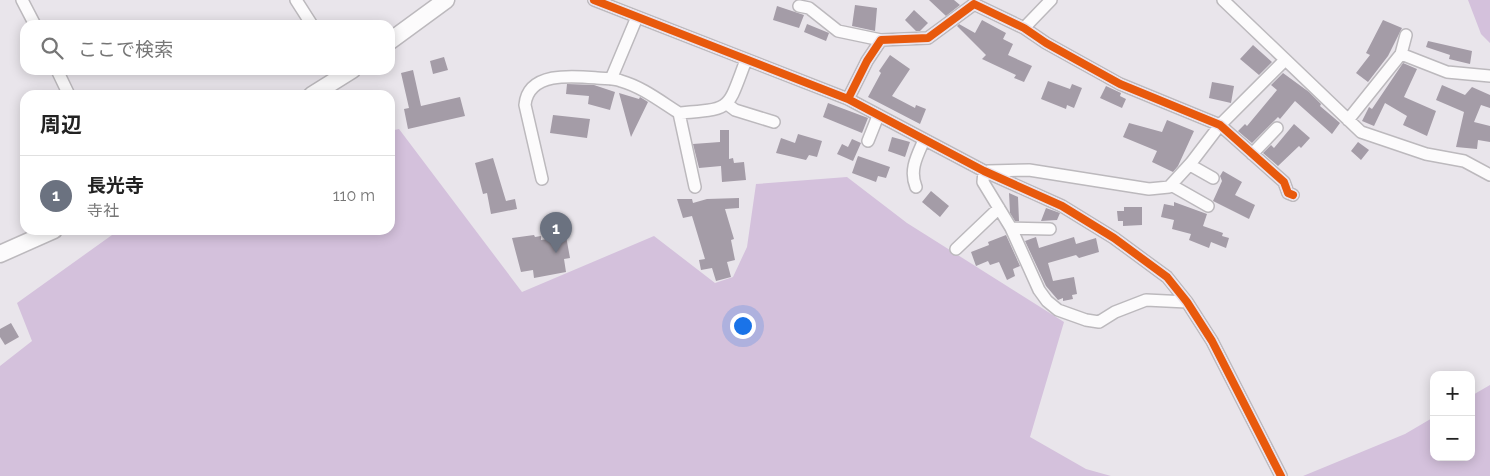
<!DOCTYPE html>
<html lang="ja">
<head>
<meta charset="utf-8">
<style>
	body { margin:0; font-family:Raleway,"Noto Sans JP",sans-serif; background:#f6f6f6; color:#222 }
	.controls { position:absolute; right:15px; bottom:15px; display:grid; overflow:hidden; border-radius:10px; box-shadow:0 2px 12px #0003 }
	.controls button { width:45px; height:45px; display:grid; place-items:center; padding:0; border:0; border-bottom:1px solid #e0e0e0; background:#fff; color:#222; font:25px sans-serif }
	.you { position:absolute; left:742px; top:325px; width:18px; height:18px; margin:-12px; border:4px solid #fff; border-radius:50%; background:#1a73e8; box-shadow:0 0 0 8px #1a73e833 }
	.badge { display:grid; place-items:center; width:32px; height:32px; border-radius:50%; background:#2563eb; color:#fff; font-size:16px; font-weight:700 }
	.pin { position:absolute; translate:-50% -41px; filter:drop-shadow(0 1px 2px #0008) }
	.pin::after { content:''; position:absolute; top:26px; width:18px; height:15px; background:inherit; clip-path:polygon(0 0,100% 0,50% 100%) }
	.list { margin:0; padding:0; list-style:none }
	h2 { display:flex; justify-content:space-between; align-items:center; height:65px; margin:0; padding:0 20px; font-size:21px }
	h2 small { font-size:16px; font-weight:400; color:#767676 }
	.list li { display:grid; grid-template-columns:32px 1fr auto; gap:15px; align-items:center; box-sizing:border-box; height:80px; padding:0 20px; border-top:1px solid #e0e0e0 }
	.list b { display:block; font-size:19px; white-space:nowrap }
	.list p { margin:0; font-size:16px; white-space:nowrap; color:#767676 }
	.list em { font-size:16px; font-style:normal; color:#767676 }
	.icon { flex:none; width:28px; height:28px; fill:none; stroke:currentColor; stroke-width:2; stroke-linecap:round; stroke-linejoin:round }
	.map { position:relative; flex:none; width:1490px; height:476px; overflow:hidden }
	.search { position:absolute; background:#fff; box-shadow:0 2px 12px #0003; left:20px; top:20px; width:375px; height:55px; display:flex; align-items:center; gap:12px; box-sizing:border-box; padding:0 18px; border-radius:15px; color:#767676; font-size:19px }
	.panel { position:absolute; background:#fff; box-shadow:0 2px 12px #0003; left:20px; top:90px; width:375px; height:145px; border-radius:15px }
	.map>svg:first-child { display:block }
	.forest { fill:#d4c1dc }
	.building { fill:#a49ca7 }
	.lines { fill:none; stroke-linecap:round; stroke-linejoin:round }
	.street-casing { stroke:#bcb9bd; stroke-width:14 }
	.secondary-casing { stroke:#bcb9bd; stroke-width:19 }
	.street { stroke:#fcfbfc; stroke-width:11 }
	.secondary { stroke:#fcfbfc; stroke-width:16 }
	.cycleway-casing { stroke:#eae3ed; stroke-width:11 }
	.cycleway { stroke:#e8590c; stroke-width:8 }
</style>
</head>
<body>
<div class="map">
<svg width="1490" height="476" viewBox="0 0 1490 476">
	<rect width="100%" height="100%" fill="#e9e5eb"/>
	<path class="forest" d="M1468 0H1490V43L1481 34Z
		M399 129 522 292 654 236 715 283 733 277 747 247 756 184 847 177 907 223 1064 322 1030 437 1086 469 1111 476H0V366L32 341 17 303 119 230H390V131Z
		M1490 385V476H1303L1405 434 1434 417V457H1471V396Z"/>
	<path class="building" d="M929 0H954L960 5 946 16Z
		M855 5 877 8 875 31 852 26Z
		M777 6 804 15 799 28 773 20Z
		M914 10 928 23 920 31H916L905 20Z
		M982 20 1006 33 1003 39 1013 44 1008 55 1032 66 1024 82 1014 78 1016 75 982 59 986 55 957 26 959 24 975 33Z
		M1383 20 1402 28 1388 56 1368 82 1356 73 1370 55 1366 53Z
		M807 24 829 33 826 41 804 32Z
		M1428 41 1472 51 1470 64 1449 59 1450 55 1426 47Z
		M1253 45 1272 62 1259 75 1240 59Z
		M890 55 910 69 892 96 915 108 916 105 926 109 920 124 868 97 881 73 879 71Z
		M444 57 448 70 433 74 430 61Z
		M1403 63 1417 69 1404 97 1436 111 1427 136 1403 125 1407 116 1385 103 1374 126 1362 121 1369 107 1372 109Z
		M413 70 421 106 460 97 465 116 408 129 404 109 409 108 401 73Z
		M1283 73 1309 92 1321 104 1320 106 1340 123 1332 134 1295 101 1280 119 1278 117 1252 143 1238 131 1245 124 1247 126 1277 90 1271 85Z
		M1048 81 1070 89 1072 84 1082 88 1074 108 1067 105 1066 109 1041 99Z
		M1212 82 1234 86 1231 103 1209 98Z
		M567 84 594 85 615 92 610 110 588 104 589 96 566 94Z
		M1442 85 1465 95 1472 87 1490 95V108L1481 105 1474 122 1490 126V142L1478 140 1477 149 1456 147 1464 112 1436 100Z
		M1106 86 1121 93 1120 96 1126 99 1122 108 1100 98Z
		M619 93 639 99 640 97 648 102 631 137Z
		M828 103 868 118 862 133 823 117Z
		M553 115 590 119 587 138 550 133Z
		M1167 120 1194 131 1178 166 1173 172 1152 162 1157 151 1123 137 1129 123 1162 132Z
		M1294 124 1310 138 1301 148 1299 146 1278 166 1263 153 1271 145 1274 148Z
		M720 130H729V159L733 158 734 163 744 162 746 180 722 182 721 166 699 168 693 144 720 142Z
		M798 134 822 141 817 157 809 155 806 160 776 153 781 138 795 143Z
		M892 137 910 142 905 157 888 151Z
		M852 139 861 143 853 161 837 154 842 144 848 147Z
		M1358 142 1369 150 1361 160 1351 151Z
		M858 156 890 167 886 178 878 176 876 182 852 173Z
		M493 158 506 201 515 199 517 209 491 214 487 193 483 194 475 163Z
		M1223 171 1242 182 1235 195 1255 205 1249 219 1213 201 1222 181 1220 176Z
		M931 191 949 206 940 217 922 202Z
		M1009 193 1018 197 1019 221H1015L1010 213Z
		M739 198V208L725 209 734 239 731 240 735 260 727 262 731 277 716 281 712 268 701 270 699 260 705 259 692 216 683 218 677 199H692L693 203 707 199Z
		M1174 202 1207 214 1203 226 1223 233 1222 236 1229 238 1226 248 1211 242 1209 248 1189 240 1191 234 1172 229 1174 220 1161 217 1164 204 1174 206Z
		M1124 207H1142V225L1123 226V221H1118L1117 211H1124Z
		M1046 208 1060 213 1057 220 1041 221Z
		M534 235 535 237 541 236V240L566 236 570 258 564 259 566 272 534 278 533 270 521 272 512 238Z
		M1006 235 1020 266 1013 269 1015 276 1007 280 999 262 990 265 988 261 976 266 971 252 989 245 988 242Z
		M1036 237 1039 248 1074 237 1076 244 1096 238 1099 252 1079 258 1076 255 1048 263 1053 281 1074 277 1077 294 1072 295 1073 299 1063 301V298L1058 300 1046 286 1025 241Z
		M11 323 19 337 5 345 0 337V329Z"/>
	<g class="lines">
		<defs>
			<path id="street" d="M22 0 35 25
				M296 0 312 25
				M594 0 848 99 984 171 1062 206 1114 238 1167 277 1187 302 1212 341 1281 476
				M1223 0 1361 132 1426 154 1464 161 1490 175
				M799 6 809 8 838 31 881 40
				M1024 28 1051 0
				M1401 54 1406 35
				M57 70 69 95
				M611 79 637 17
				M848 99 867 61 881 40 928 38 974 4 1024 28 1046 43 1120 84 1220 125 1284 182 1288 193 1293 195
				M727 104 735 110 774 122
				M1348 120 1401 54 1447 72 1490 76
				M868 141 878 116
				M1252 154 1277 128
				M1190 165 1213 178
				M984 171 983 182 1011 228 1039 290 1047 301 1058 310 1086 320 1099 322 1115 312 1146 300 1187 302
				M988 171 1029 170 1149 189 1169 187 1191 163 1220 125 1285 60
				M542 179 525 105C528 71 574 76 597 78 605 79 614 78 621 81 642 87 660 101 679 113
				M1171 185 1208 206
				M695 187 679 113C733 109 727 110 746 60
				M916 187C909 170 917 156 924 140
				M1011 228 1050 229
				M956 249 999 208"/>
			<path id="secondary" d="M390 41 446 0
				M312 95 352 70
				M0 254 54 230"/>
		</defs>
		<use href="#street" class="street-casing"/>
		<use href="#secondary" class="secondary-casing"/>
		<use href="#street" class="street"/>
		<use href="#secondary" class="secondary"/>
		<defs>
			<path id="cycleway" d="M594 0 848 99 984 171 1062 206 1114 238 1167 277 1187 302 1212 341 1281 476
				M848 99 867 61 881 40 928 38 974 4 1024 28 1046 43 1120 84 1220 125 1284 182 1288 193 1293 195"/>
		</defs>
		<use href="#cycleway" class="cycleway-casing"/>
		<use href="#cycleway" class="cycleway"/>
	</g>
</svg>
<div class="controls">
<button>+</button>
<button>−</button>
</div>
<div class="you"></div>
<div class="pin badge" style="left:556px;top:253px;background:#6b7280">1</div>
<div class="search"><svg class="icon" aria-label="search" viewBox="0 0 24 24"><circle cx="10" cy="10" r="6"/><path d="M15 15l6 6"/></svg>ここで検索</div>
<section class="panel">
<h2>周辺<small></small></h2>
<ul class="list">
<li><span class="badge" style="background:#6b7280">1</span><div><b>長光寺</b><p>寺社</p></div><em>110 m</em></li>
</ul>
</section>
</div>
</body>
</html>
